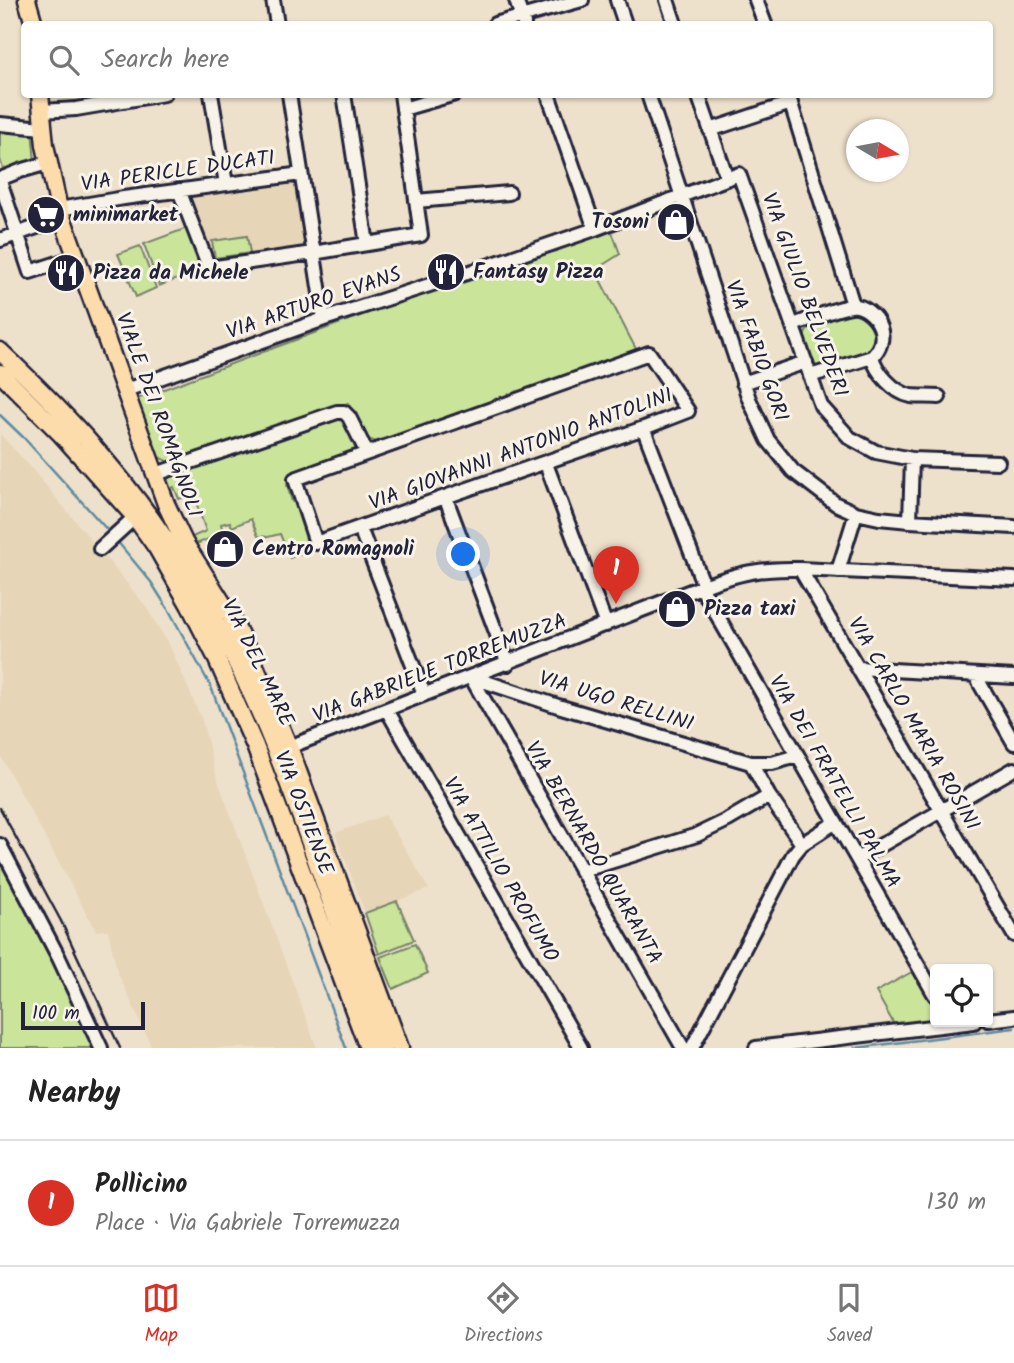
<!DOCTYPE html>
<html lang="en">
<head>
<meta charset="utf-8">
<style>
	body { margin:0; font-family:Kalam,sans-serif; background:#f6f6f6; color:#222 }
	.controls { position:absolute; right:21px; bottom:21px; display:grid; overflow:hidden; border-radius:7px; box-shadow:0 2px 5px #0004 }
	.controls button { width:63px; height:63px; display:grid; place-items:center; padding:0; border:0; border-bottom:2px solid #e0e0e0; background:#fff; color:#222; font:35px sans-serif }
	.compass { position:absolute; left:846px; top:119px; width:63px; height:63px; border-radius:50%; background:#fff; box-shadow:0 2px 5px #0004; rotate:100deg }
	.scale { position:absolute; left:21px; bottom:18px; width:124px; box-sizing:border-box; padding-left:7px; border:4px solid #22223b; border-top:0; font-size:19px; line-height:24px; white-space:nowrap; color:#22223b; -webkit-text-stroke:5px #f7f3e8; paint-order:stroke }
	.you { position:absolute; left:464px; top:555px; width:24px; height:24px; margin:-18px; border:5px solid #fff; border-radius:50%; background:#1a73e8; box-shadow:0 0 0 10px #1a73e833 }
	.badge { display:grid; place-items:center; width:46px; height:46px; border-radius:50%; background:#d93025; color:#fff; font-size:23px; font-weight:700 }
	.pin { position:absolute; translate:-50% -58px; filter:drop-shadow(0 2px 4px #0008) }
	.pin::after { content:''; position:absolute; top:37px; width:24px; height:21px; background:inherit; clip-path:polygon(0 0,100% 0,50% 100%) }
	.list { margin:0; padding:0; list-style:none }
	h2 { display:flex; justify-content:space-between; align-items:center; height:91px; margin:0; padding:0 28px; font-size:30px }
	h2 small { font-size:23px; font-weight:400; color:#767676 }
	.list li { display:grid; grid-template-columns:46px 1fr auto; gap:21px; align-items:center; box-sizing:border-box; height:126px; padding:0 28px; border-top:2px solid #e0e0e0 }
	.list b { display:block; font-size:26px; white-space:nowrap }
	.list p { margin:0; font-size:23px; white-space:nowrap; color:#767676 }
	.list em { font-size:23px; font-style:normal; color:#767676 }
	.icon { flex:none; width:38px; height:38px; fill:none; stroke:currentColor; stroke-width:2; stroke-linecap:round; stroke-linejoin:round }
	.map { position:relative; flex:none; width:1014px; height:1048px; overflow:hidden }
	.search { position:absolute; background:#fff; box-shadow:0 2px 5px #0004; left:21px; right:21px; top:21px; height:77px; display:flex; align-items:center; gap:18px; box-sizing:border-box; padding:0 24px; border-radius:7px; color:#767676; font-size:26px }
	.sheet { height:217px; background:#fff }
	nav { display:flex; justify-content:space-around; align-items:center; box-sizing:border-box; height:98px; border-top:2px solid #e0e0e0; background:#fff; font-size:19px; color:#767676 }
	nav a { display:grid; justify-items:center; gap:4px }
	nav .on { color:#d93025 }
	.map>svg:first-child { display:block }
	.built { fill:#e7d5b8 }
	.green { fill:#cae49a; stroke:#76836a; stroke-width:2 }
	.lines { fill:none; stroke-linecap:round; stroke-linejoin:round }
	.stream { stroke:#5d8ba0; stroke-width:2.5 }
	.minor-casing { stroke:#22223b; stroke-width:18 }
	.major-casing { stroke:#22223b; stroke-width:21 }
	.minor { stroke:#f7f3e8; stroke-width:12 }
	.major { stroke:#fddcac; stroke-width:16 }
	.rail { stroke:#22223b; stroke-width:2.5 }
	.labels { text-anchor:middle; dominant-baseline:central; stroke-width:6; stroke-linejoin:round; paint-order:stroke }
	.street-label { font-size:21px; fill:#22223b; stroke:#f7f3e8 }
	.poi-label { font-size:21px; font-weight:bold; fill:#22223b; stroke:#f7f3e8; text-anchor:start }
</style>
</head>
<body>
<div class="map">
<svg width="1014" height="1048" viewBox="0 0 1014 1048">
	<rect width="100%" height="100%" fill="#eee1cc"/>
	<filter id="ink" filterUnits="userSpaceOnUse"><feTurbulence type="fractalNoise" baseFrequency=".0143" numOctaves="2"/><feDisplacementMap in="SourceGraphic" scale="14" xChannelSelector="R" yChannelSelector="G"/><feConvolveMatrix kernelMatrix="1 2 1 2 8 2 1 2 1" color-interpolation-filters="sRGB"/></filter>
	<g filter="url(#ink)">
		<path class="built" d="M296 180 308 248 215 263 212 261 187 195Z
			M0 434 28 464 131 588 145 605 170 646 202 720 216 775 317 1048H152L117 971 108 930 96 931 0 755Z
			M385 815 429 889 365 913 335 833Z"/>
		<path class="green" d="M0 130 32 131 35 162 4 172 0 159Z
			M610 226 620 254 595 270 638 353 379 443 368 439 348 403 180 462C171 464 163 460 156 455L137 399 357 317Z
			M187 228 203 269 159 286 144 244Z
			M247 236 250 253 215 258 212 241Z
			M140 246 156 288 136 297 118 254Z
			M853 310 861 311 879 329 872 351 816 371C813 363 803 342 805 334 808 323 842 314 853 310Z
			M344 418C351 425 357 442 354 451L287 485 292 502 299 501 307 525 303 527 308 546H313L314 548 290 558 280 534 268 537 258 536 251 519 232 527 230 522 221 524 223 533 194 545 190 538 206 531 193 494 179 499 174 487 169 489 165 477Z
			M0 846 101 1048H0Z
			M397 901 414 940 379 954 365 913Z
			M415 944 428 973 393 989 380 957Z
			M917 969 935 1003V1021L895 1026 876 992Z"/>
		<g class="lines">
			<path class="stream" d="M0 415 24 438 110 533
				M117 541 151 582 171 614 211 687 346 1048
				M856 1048 1014 1028"/>
			<defs>
				<path id="minor" d="M273 0 277 24
					M516 0 524 24
					M617 0 625 24
					M667 0 675 24
					M756 0 765 24
					M495 24 582 0
					M211 94 226 184
					M289 94 324 319
					M344 94 367 244
					M548 94 595 229
					M648 94 749 399 768 440 793 471 836 504 856 513 879 518 910 521 1014 527
					M698 94 727 178
					M788 94 853 305
					M403 109 455 94
					M41 111 76 109 164 94
					M0 124 43 128
					M710 130 791 103
					M0 179 20 171 48 163
					M0 181 30 272 76 257
					M179 190 209 268 313 253 421 235 401 94
					M416 201 509 193
					M59 209 124 198 301 174
					M0 240 62 218
					M793 325C809 320 835 308 851 306 863 304 876 316 880 327 884 338 880 349 872 357L810 376
					M649 353 688 411 644 428 445 497 316 543 295 479Z
					M872 357C877 373 893 392 911 396 920 397 930 396 939 397
					M743 383 806 362
					M126 390 324 319 473 271 595 229 739 174 821 406 850 438 876 452 912 459 998 462
					M646 435 704 586
					M548 469 606 625
					M156 474 337 412H344L349 417 367 453
					M448 504 508 664
					M910 521 912 459
					M363 536 424 694
					M100 549 135 517
					M800 569 1014 935
					M838 571 856 513
					M701 587 935 995
					M858 668 1014 677
					M975 675 1014 743
					M471 677 683 1048
					M471 677 558 706 751 763H772L797 756
					M387 710 581 1048
					M289 747 701 587C739 573 758 568 800 569L1014 579
					M751 763 769 796 802 844
					M0 845 59 958 101 1048
					M857 859 1014 769
					M581 871 697 835 728 820 769 796
					M988 1020 1014 1017
					M692 1048 793 855 802 844 836 822
					M756 1048 974 1022"/>
				<path id="major" d="M27 0 34 24
					M40 94 45 145 59 209 166 504 184 542 230 615 253 661 289 747 400 1048
					M0 351C58 406 116 466 161 533 192 578 220 627 243 676 272 736 295 800 317 863 339 925 361 987 384 1048
					M0 373 60 433 135 517 157 548 190 606 215 655 255 746 368 1048"/>
			</defs>
			<use href="#minor" class="minor-casing"/>
			<use href="#major" class="major-casing"/>
			<use href="#minor" class="minor"/>
			<use href="#major" class="major"/>
			<path class="rail" d="M0 808 61 921 120 1048"/>
		</g>
	</g>
	<defs>
		<symbol id="supermarket-disc" viewBox="-11 -11 22 22"><circle r="9.5" fill="#22223b" stroke="#f7f3e8"/><path d="M-6-5.5h2.5l.6 2H6L4.5 2H-2.5L-4.4-4H-6ZM-1.5 3.2a1.3 1.3 0 1 0 .1 0ZM3 3.2a1.3 1.3 0 1 0 .1 0Z" fill="#fff"/></symbol>
		<symbol id="shop-disc" viewBox="-11 -11 22 22"><circle r="9.5" fill="#22223b" stroke="#f7f3e8"/><path d="M-5-2.5h2.3a2.7 3.5 0 0 1 5.4 0H5L5.5 6h-11ZM-1.5-2.5h3a1.5 2.3 0 0 0-3 0Z" fill="#fff"/></symbol>
		<symbol id="restaurant-disc" viewBox="-11 -11 22 22"><circle r="9.5" fill="#22223b" stroke="#f7f3e8"/><path d="M-5-6h1v4h1v-4h1v4h1v-4h1v5L-1.5 .5V6h-2V.5L-5-1ZM5-6V6H3V1.5H1.5Q1.5-4 5-6Z" fill="#fff"/></symbol>
	</defs>
	<g fill-rule="evenodd">
		<use href="#supermarket-disc" x="24" y="193" width="44" height="44"/>
		<use href="#shop-disc" x="654" y="200" width="44" height="44"/>
		<use href="#restaurant-disc" x="424" y="250" width="44" height="44"/>
		<use href="#restaurant-disc" x="44" y="251" width="44" height="44"/>
		<use href="#shop-disc" x="203" y="527" width="44" height="44"/>
		<use href="#shop-disc" x="655" y="587" width="44" height="44"/>
	</g>
	<g class="labels">
		<g class="street-label">
			<text transform="translate(178 172) rotate(-8)">VIA PERICLE DUCATI</text>
			<text transform="translate(804 295) rotate(70)">VIA GIULIO BELVEDERI</text>
			<text transform="translate(314 304) rotate(-19)">VIA ARTURO EVANS</text>
			<text transform="translate(756 351) rotate(70)">VIA FABIO GORI</text>
			<text transform="translate(158 415) rotate(70)">VIALE DEI ROMAGNOLI</text>
			<text transform="translate(521 450) rotate(-20)">VIA GIOVANNI ANTONIO ANTOLINI</text>
			<text transform="translate(257 663) rotate(64)">VIA DEL MARE</text>
			<text transform="translate(440 669) rotate(-21)">VIA GABRIELE TORREMUZZA</text>
			<text transform="translate(616 702) rotate(17)">VIA UGO RELLINI</text>
			<text transform="translate(913 724) rotate(60)">VIA CARLO MARIA ROSINI</text>
			<text transform="translate(834 782) rotate(60)">VIA DEI FRATELLI PALMA</text>
			<text transform="translate(303 813) rotate(69)">VIA OSTIENSE</text>
			<text transform="translate(593 853) rotate(60)">VIA BERNARDO QUARANTA</text>
			<text transform="translate(500 870) rotate(60)">VIA ATTILIO PROFUMO</text>
		</g>
		<g class="poi-label">
			<text x="73" y="215">minimarket</text>
			<text x="649" y="222" text-anchor="end">Tosoni</text>
			<text x="473" y="272">Fantasy Pizza</text>
			<text x="93" y="273">Pizza da Michele</text>
			<text x="252" y="549">Centro Romagnoli</text>
			<text x="704" y="609">Pizza taxi</text>
		</g>
	</g>
</svg>
<div class="controls">
<button><svg class="icon" aria-label="locate" viewBox="0 0 24 24"><circle cx="12" cy="12" r="6"/><path d="M12 2v4M12 18v4M2 12h4M18 12h4"/></svg></button>
</div>
<svg class="compass" viewBox="-18 -18 36 36"><path d="M0-13l5 13h-10z" fill="#e53935"/><path d="M0 13l5-13h-10z" fill="#767676"/></svg>
<div class="scale">100 m</div>
<div class="you"></div>
<div class="pin badge" style="left:616px;top:604px">1</div>
<div class="search"><svg class="icon" aria-label="search" viewBox="0 0 24 24"><circle cx="10" cy="10" r="6"/><path d="M15 15l6 6"/></svg>Search here</div>
</div>
<section class="sheet">
<h2>Nearby<small></small></h2>
<ul class="list">
<li><span class="badge">1</span><div><b>Pollicino</b><p>Place · Via Gabriele Torremuzza</p></div><em>130 m</em></li>
</ul>
</section>
<nav>
<a class="on"><svg class="icon" aria-label="map" viewBox="0 0 24 24"><path d="M3 6l6-2 6 2 6-2v14l-6 2-6-2-6 2zM9 4v14M15 6v14"/></svg>Map</a>
<a><svg class="icon" aria-label="directions" viewBox="0 0 24 24"><path d="M12 3l9 9-9 9-9-9zM9 14v-3h6M13 9l2 2-2 2"/></svg>Directions</a>
<a><svg class="icon" aria-label="saved" viewBox="0 0 24 24"><path d="M7 4h10v16l-5-4-5 4z"/></svg>Saved</a>
</nav>
</body>
</html>
